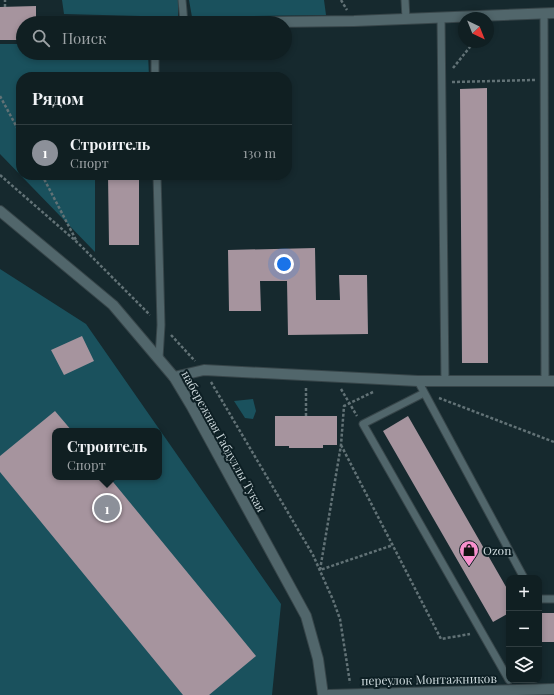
<!DOCTYPE html>
<html lang="ru">
<head>
<meta charset="utf-8">
<style>
	body { margin:0; font-family:"Playfair Display",serif; background:#1e2c2f; color:#f1f3f6 }
	.controls { position:absolute; right:12px; bottom:12px; display:grid; overflow:hidden; border-radius:8px; box-shadow:0 2px 6px #0003 }
	.controls button { width:36px; height:36px; display:grid; place-items:center; padding:0; border:0; border-bottom:1px solid #303d40; background:#101f22; color:#f1f3f6; font:20px sans-serif }
	.compass { position:absolute; left:458px; top:12px; width:36px; height:36px; border-radius:50%; background:#101f22; box-shadow:0 2px 6px #0003; rotate:137deg }
	.you { position:absolute; left:284px; top:264px; width:14px; height:14px; margin:-10px; border:3px solid #fff; border-radius:50%; background:#1a73e8; box-shadow:0 0 0 6px #1a73e833 }
	.badge { display:grid; place-items:center; width:26px; height:26px; border-radius:50%; background:#8c9099; color:#fff; font-size:13px; font-weight:700 }
	.pin { position:absolute; translate:-50% -50%; border:2px solid #fff; box-shadow:0 1px 4px #0006 }
	.popup { position:absolute; left:52px; top:428px; width:110px; height:52px; box-sizing:border-box; display:grid; place-content:center; border-radius:8px; background:#101f22; filter:drop-shadow(0 1px 3px #0005); font-size:13px; white-space:nowrap; color:#9ca2a5 }
	.popup b { font-size:15px; color:#f1f3f6 }
	.popup::after { content:''; position:absolute; left:50%; top:100%; margin-left:-8px; border:8px solid transparent; border-top-color:#101f22 }
	.list { margin:0; padding:0; list-style:none }
	h2 { display:flex; justify-content:space-between; align-items:center; height:52px; margin:0; padding:0 16px; font-size:17px }
	h2 small { font-size:13px; font-weight:400; color:#9ca2a5 }
	.list li { display:grid; grid-template-columns:26px 1fr auto; gap:12px; align-items:center; box-sizing:border-box; height:56px; padding:0 16px; border-top:1px solid #303d40 }
	.list b { display:block; font-size:15px; white-space:nowrap }
	.list p { margin:0; font-size:13px; white-space:nowrap; color:#9ca2a5 }
	.list em { font-size:13px; font-style:normal; color:#9ca2a5 }
	.icon { flex:none; width:22px; height:22px; fill:none; stroke:currentColor; stroke-width:2; stroke-linecap:round; stroke-linejoin:round }
	.map { position:relative; flex:none; width:554px; height:695px; overflow:hidden }
	.search { position:absolute; background:#101f22; box-shadow:0 2px 6px #0003; left:16px; top:16px; width:276px; height:44px; display:flex; align-items:center; gap:10px; box-sizing:border-box; padding:0 14px; border-radius:22px; color:#9ca2a5; font-size:15px }
	.panel { position:absolute; background:#101f22; box-shadow:0 2px 6px #0003; left:16px; top:72px; width:276px; height:108px; border-radius:16px }
	.map>svg:first-child { display:block }
	.green { fill:#1a515d; fill-rule:evenodd }
	.building { fill:#a6949e }
	.lines { fill:none; stroke-linecap:round; stroke-linejoin:round }
	.lane-casing { stroke:#374549; stroke-width:9 }
	.street-casing { stroke:#374549; stroke-width:12 }
	.secondary-casing { stroke:#374549; stroke-width:12 }
	.path { stroke:#627276; stroke-width:2.5; stroke-dasharray:3 2; stroke-linecap:butt }
	.lane { stroke:#51666b; stroke-width:7 }
	.street { stroke:#51666b; stroke-width:10 }
	.secondary { stroke:#51666b; stroke-width:10 }
	.labels { text-anchor:middle; dominant-baseline:central; stroke-width:4; stroke-linejoin:round; paint-order:stroke }
	.street-label { font-size:12px; fill:#cdd9dc; stroke:#0d1f24 }
	.poi-label { font-size:12px; fill:#cdd9dc; stroke:#0d1f24; text-anchor:start }
</style>
</head>
<body>
<div class="map">
<svg width="554" height="695" viewBox="0 0 554 695">
	<rect width="100%" height="100%" fill="#16292e"/>
	<path class="green" d="M62 0H178V17L64 14Z
		M189 0H324L326 15 192 17Z
		M0 44H23V53H148L149 77H21V175H95V252L0 154Z
		M0 269 86 324 281 604 272 695H0ZM55 431H159V477H55Z
		M253 399 256 411 253 419 245 418 234 401Z"/>
	<path class="building" d="M36 6V23H23L22 40H0V7Z
		M487 88 488 363H462L460 89Z
		M108 175H139V245H109Z
		M315 248 316 300H340L339 275H367L368 334 288 335 287 281H260L261 311H229L228 250Z
		M82 336 94 361 64 375 51 350Z
		M55 411 72 431H55V477H109L256 656 209 695H183L0 472V456Z
		M275 416H337V445H323V448H289V446H275Z
		M408 416 509 592V613L493 622 383 431Z
		M542 613H554V642H542Z"/>
	<g class="lines">
		<defs>
			<path id="lane" d="M182 0 184 23
				M405 0 406 19
				M544 13 545 381
				M441 18 445 381
				M155 53V77
				M157 175 161 325 159 358
				M418 381 524 578
				M424 393 363 424 509 680
				M539 599H554"/>
			<path id="street" d="M198 23 354 21 554 13
				M174 377 204 370 418 381H554
				M328 695 554 689"/>
			<path id="secondary" d="M0 211 113 305 174 377 192 407 306 616 318 659 323 695"/>
		</defs>
		<use href="#lane" class="lane-casing"/>
		<use href="#street" class="street-casing"/>
		<use href="#secondary" class="secondary-casing"/>
		<path class="path" d="M341 0 347 10
			M5 7V0
			M54 21 125 23
			M453 68 474 42
			M452 82 535 80
			M0 96 21 135
			M0 175 78 243 150 315
			M42 175 76 240
			M171 335 195 361
			M211 382 313 555 333 600 340 619 350 683
			M341 389 357 416
			M373 392 344 406 341 445 320 570 393 545
			M439 398 554 442
			M306 416V386
			M341 445 441 639 470 634"/>
		<use href="#lane" class="lane"/>
		<use href="#street" class="street"/>
		<use href="#secondary" class="secondary"/>
	</g>
	<defs>
		<symbol id="shop-pin" viewBox="-11 -11 22 30"><path d="M0 17L-7.5 6A9.5 9.5 0 1 1 7.5 6Z" fill="#f790cd" stroke="#0d1f24"/><path d="M-5-2.5h2.3a2.7 3.5 0 0 1 5.4 0H5L5.5 6h-11ZM-1.5-2.5h3a1.5 2.3 0 0 0-3 0Z" fill="#111"/></symbol>
	</defs>
	<g fill-rule="evenodd">
		<use href="#shop-pin" x="458" y="539" width="22" height="30"/>
	</g>
	<g class="labels">
		<g class="street-label">
			<text transform="translate(224 441) rotate(61)">набережная Габдуллы Тукая</text>
			<text transform="translate(429 679) rotate(-1)">переулок Монтажников</text>
		</g>
		<g class="poi-label">
			<text x="483" y="550">Ozon</text>
		</g>
	</g>
</svg>
<div class="controls">
<button>+</button>
<button>−</button>
<button><svg class="icon" aria-label="layers" viewBox="0 0 24 24"><path d="M12 4l9 5-9 5-9-5zM3 14l9 5 9-5"/></svg></button>
</div>
<svg class="compass" viewBox="-18 -18 36 36"><path d="M0-13l5 13h-10z" fill="#e53935"/><path d="M0 13l5-13h-10z" fill="#9ca2a5"/></svg>
<div class="you"></div>
<div class="pin badge" style="left:107px;top:508px">1</div>
<div class="popup"><b>Строитель</b>Спорт</div>
<div class="search"><svg class="icon" aria-label="search" viewBox="0 0 24 24"><circle cx="10" cy="10" r="6"/><path d="M15 15l6 6"/></svg>Поиск</div>
<section class="panel">
<h2>Рядом<small></small></h2>
<ul class="list">
<li><span class="badge">1</span><div><b>Строитель</b><p>Спорт</p></div><em>130 m</em></li>
</ul>
</section>
</div>
</body>
</html>
